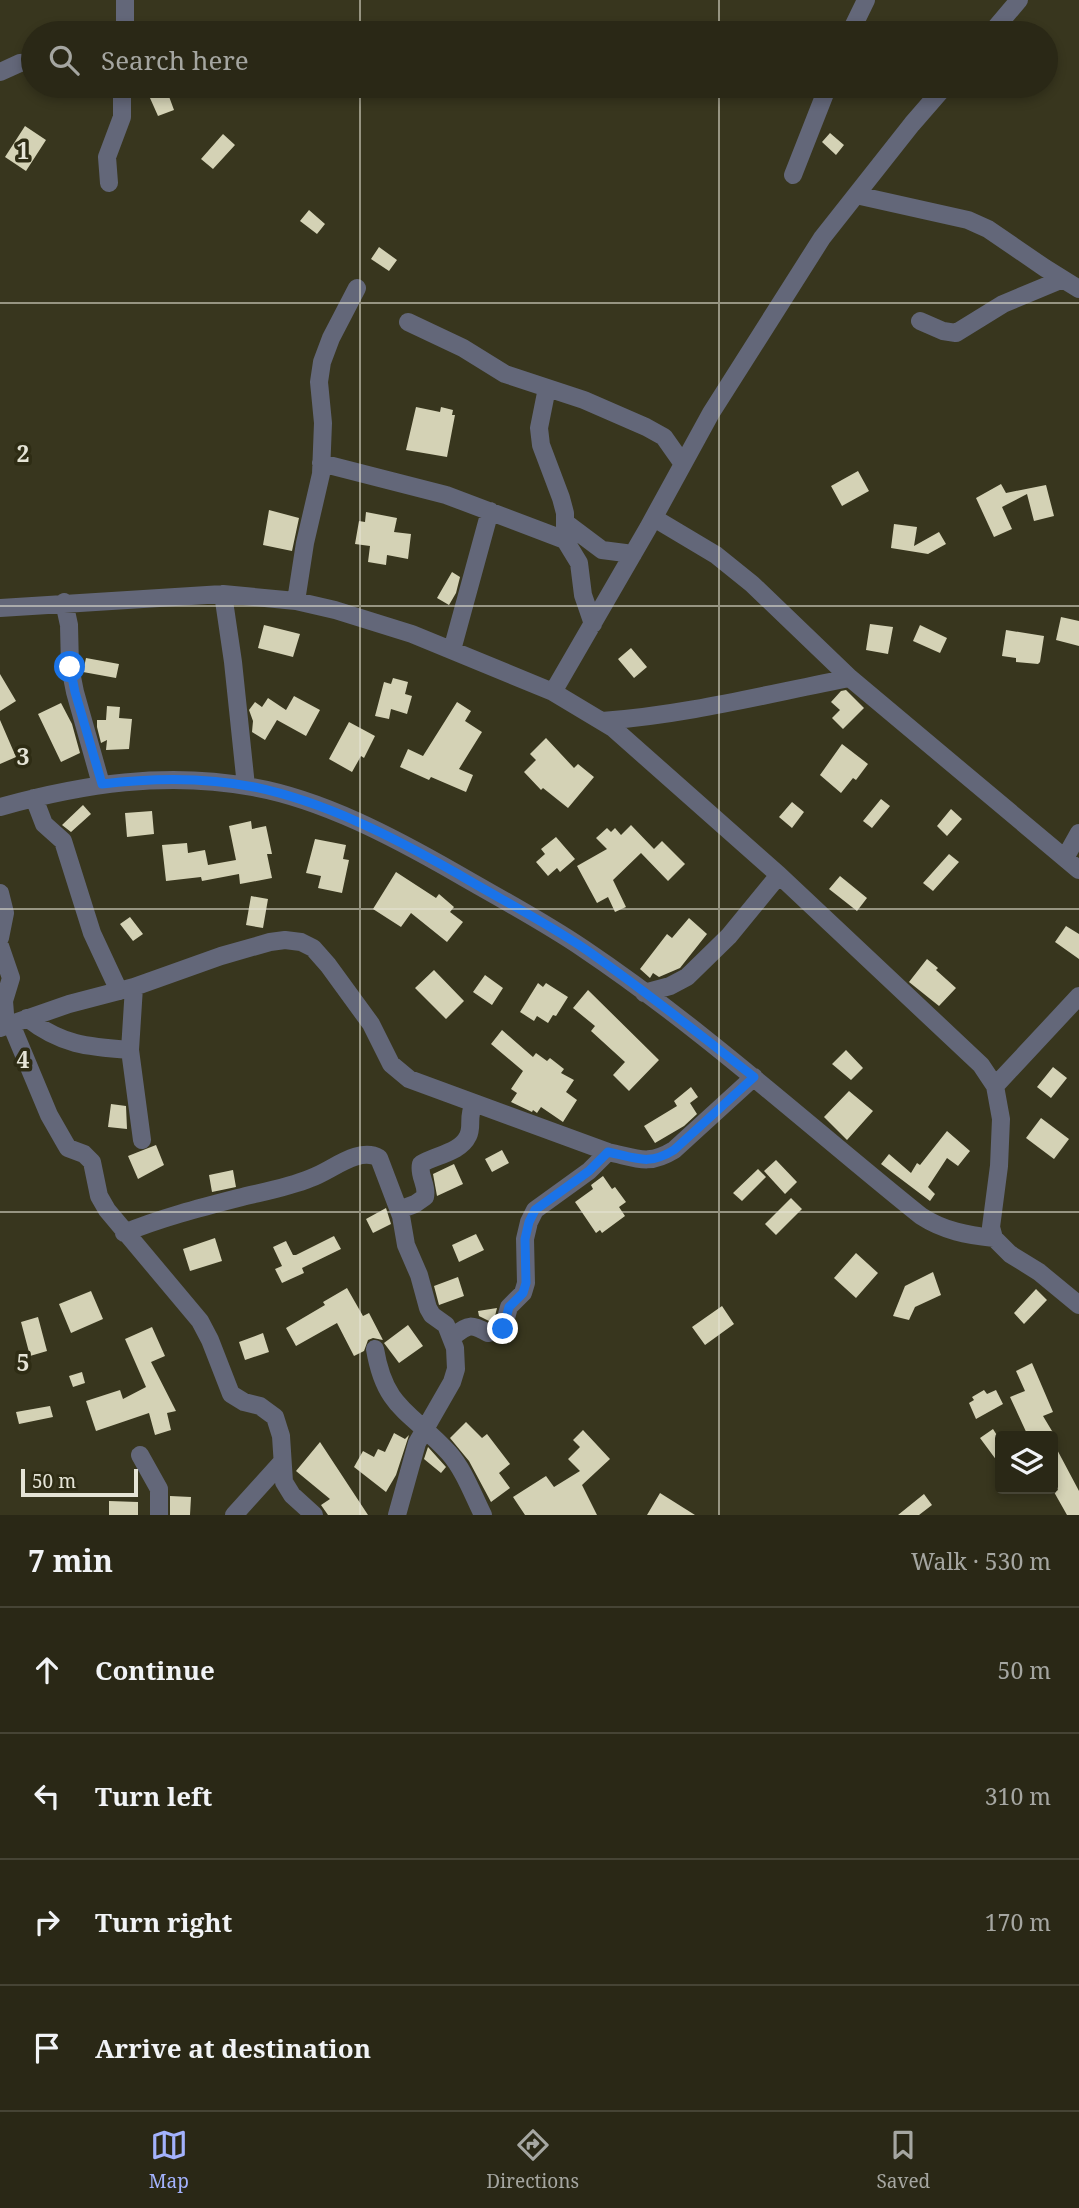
<!DOCTYPE html>
<html lang="en">
<head>
<meta charset="utf-8">
<style>
	body { margin:0; font-family:"Noto Serif",serif; background:#363423; color:#f1f3f6 }
	.controls { position:absolute; right:21px; bottom:21px; display:grid; overflow:hidden; border-radius:7px; box-shadow:0 4px 10px #0003 }
	.controls button { width:63px; height:63px; display:grid; place-items:center; padding:0; border:0; border-bottom:2px solid #464435; background:#2a2816; color:#f1f3f6; font:35px sans-serif }
	.scale { position:absolute; left:21px; bottom:18px; width:117px; box-sizing:border-box; padding-left:7px; border:4px solid #e5e4d6; border-top:0; font-size:19px; line-height:24px; white-space:nowrap; color:#e5e4d6; -webkit-text-stroke:5px #2e2c14; paint-order:stroke }
	.stop { position:absolute; width:21px; height:21px; margin:-16px; border:5px solid #1a73e8; border-radius:50%; background:#fff }
	.stop.end { background:#1a73e8; border-color:#fff; box-shadow:0 2px 7px #0008 }
	.list { margin:0; padding:0; list-style:none }
	h2 { display:flex; justify-content:space-between; align-items:center; height:91px; margin:0; padding:0 28px; font-size:30px }
	h2 small { font-size:23px; font-weight:400; color:#a5a6a1 }
	.list li { display:grid; grid-template-columns:46px 1fr auto; gap:21px; align-items:center; box-sizing:border-box; height:126px; padding:0 28px; border-top:2px solid #464435 }
	.list b { display:block; font-size:26px; white-space:nowrap }
	.list em { font-size:23px; font-style:normal; color:#a5a6a1 }
	.icon { flex:none; width:38px; height:38px; fill:none; stroke:currentColor; stroke-width:2; stroke-linecap:round; stroke-linejoin:round }
	.map { position:relative; flex:none; width:1079px; height:1515px; overflow:hidden }
	.search { position:absolute; background:#2a2816; box-shadow:0 4px 10px #0003; left:21px; right:21px; top:21px; height:77px; display:flex; align-items:center; gap:18px; box-sizing:border-box; padding:0 24px; border-radius:38px; color:#a5a6a1; font-size:26px }
	.sheet { height:595px; background:#2a2816 }
	nav { display:flex; justify-content:space-around; align-items:center; box-sizing:border-box; height:98px; border-top:2px solid #464435; background:#2a2816; font-size:19px; color:#a5a6a1 }
	nav a { display:grid; justify-items:center; gap:4px }
	nav .on { color:#a3b2fd }
	.map>svg:first-child { display:block }
	.building { fill:#d4d2b5 }
	.lines { fill:none; stroke-linecap:round; stroke-linejoin:round }
	.minor { stroke:#636779; stroke-width:18 }
	.route { stroke:#1a73e8; stroke-width:9 }
	.grid { fill:none; stroke:#e5e4d6; stroke-width:2; stroke-opacity:0.55 }
	.grid-label { font-size:23px; text-anchor:middle; font-weight:bold; fill:#e5e4d6; stroke:#2e2c14; stroke-width:7; stroke-linejoin:round; paint-order:stroke }
</style>
</head>
<body>
<div class="map">
<svg width="1079" height="1515" viewBox="0 0 1079 1515">
	<rect width="100%" height="100%" fill="#38361e"/>
	<path class="building" d="M167 91 174 110 158 116 150 98Z
		M25 126 46 140 26 171 5 157Z
		M830 133 844 145 836 155 822 142Z
		M223 134 235 145 213 169 201 159Z
		M309 210 325 224 317 234 300 221Z
		M379 247 397 260 389 271 371 259Z
		M416 407 440 412 441 407 453 410 452 415H455L447 457 406 450Z
		M858 471 869 491 842 506 831 486Z
		M1001 484 1006 493 1046 485 1054 516 1034 521 1027 494 1002 507 1012 529 994 537 976 498Z
		M269 510 299 518 292 551 263 545Z
		M366 512 397 518 394 532 411 534 408 559 387 555 386 565 368 562 370 546 355 544 359 521 365 522Z
		M894 524 917 527 914 546 939 532 946 544 928 554 891 548Z
		M452 572 460 577 456 593 449 605 437 598Z
		M1061 617 1079 621V646L1056 640Z
		M870 624 893 627 888 654 866 650Z
		M264 625 300 634 293 657 258 648Z
		M920 625 947 638 940 653 913 641Z
		M1006 630 1044 636 1040 662 1038 664 1016 662V658L1002 656Z
		M631 648 647 667 634 678 618 659Z
		M86 658 119 664 116 678 83 672Z
		M0 674 16 701 0 711Z
		M393 678 408 682 405 694 412 696 407 714 391 709 389 719 375 716 384 682 391 684Z
		M846 690 864 708 843 729 832 718 840 710 831 702 841 691Z
		M294 696 320 710 306 736 277 720 265 740 252 732 253 721 249 710 255 702 262 707 268 698 286 710Z
		M457 702 471 711 465 721 482 732 459 769 473 775 466 792 431 777 429 780 400 767 408 749 423 756Z
		M61 703 72 724 80 753 61 762 38 714Z
		M107 706 120 707 119 718 132 719 129 749 106 750 107 740 101 743 97 727V720H106Z
		M0 720 16 757 0 764Z
		M349 722 375 736 364 758 361 756 352 772 329 759Z
		M546 738 574 768 578 764 594 777 568 808 543 788 541 790 524 772 536 760 530 754Z
		M842 744 868 764 856 780 853 778 841 793 820 775Z
		M881 799 890 806 872 828 863 821Z
		M792 802 804 812 792 828 779 817Z
		M83 805 91 814 71 832 62 825Z
		M951 809 962 819 947 836 937 826Z
		M152 811 154 834 127 837 125 813Z
		M251 821 252 829 266 826 272 854H267L272 878 240 884 239 874 202 881 201 877 166 881 162 845 187 843 188 853 205 850 208 865 236 860 229 826Z
		M631 825 654 849 662 841 685 864 668 881 641 853 613 880 626 907 615 912 608 897 597 903 577 866 607 849 596 838 607 828 611 832 615 828 621 835Z
		M556 837 575 859 560 872 557 868 548 876 536 862 545 854 541 849Z
		M315 839 346 845 343 859 349 860 342 893 318 888 321 876 306 873Z
		M949 854 959 862 933 891 923 883Z
		M396 872 436 898 439 894 454 907 450 912 463 922 447 942 411 913 401 927 373 909Z
		M840 876 867 898 857 911 829 889Z
		M251 896 268 899 263 928 246 925Z
		M130 917 143 934 133 941 120 924Z
		M689 918 707 934 680 968 659 977 653 973 650 978 640 969 667 934 672 938Z
		M1066 926 1079 934V959L1055 942Z
		M927 959 938 968 936 970 956 988 939 1006 909 982Z
		M434 970 464 1001 446 1019 415 988Z
		M485 975 503 988 492 1005 473 992Z
		M538 983 543 987 546 983 568 997 556 1016 553 1015 548 1023 537 1016 534 1021 520 1012Z
		M588 990 659 1060 629 1091 613 1075 625 1062 591 1031 595 1026 573 1008Z
		M502 1030 533 1057 536 1053 547 1061 550 1058 564 1069 561 1073 574 1080 566 1092 577 1100 563 1122 541 1107 537 1113 533 1110 532 1112 511 1102 517 1093 511 1089 523 1071 491 1044Z
		M846 1050 863 1068 851 1080 832 1064Z
		M1053 1067 1067 1078 1051 1098 1037 1087Z
		M691 1087 698 1097 690 1103 697 1114 684 1126 655 1143 644 1126 677 1106 674 1101Z
		M849 1091 873 1111 847 1140 824 1117Z
		M111 1104 126 1106 127 1129 108 1127Z
		M1041 1118 1069 1139 1054 1159 1026 1138Z
		M947 1131 970 1151 958 1166 947 1158 928 1187 935 1194 930 1201 881 1164 889 1154 911 1173 917 1163 920 1165Z
		M156 1145 164 1165 138 1179 128 1156Z
		M502 1150 509 1163 492 1172 485 1159Z
		M776 1160 797 1182 785 1194 764 1171Z
		M454 1164 463 1184 437 1196 433 1174Z
		M758 1169 766 1177 742 1201 733 1193Z
		M233 1170 236 1187 212 1192 209 1175Z
		M603 1176 612 1189 615 1187 626 1202 619 1207 625 1216 602 1233 600 1230 596 1233 575 1202 593 1189 591 1185Z
		M791 1198 802 1209 776 1235 765 1224Z
		M386 1208 391 1224 373 1233 366 1219Z
		M476 1234 484 1250 459 1262 452 1245Z
		M334 1236 341 1249 302 1268 304 1273 282 1283 275 1269 282 1266 273 1247 286 1241 293 1255H296Z
		M215 1238 222 1261 190 1271 183 1249Z
		M856 1253 878 1273 856 1298 834 1278Z
		M933 1272 941 1295 915 1307 909 1320 893 1316 905 1286Z
		M458 1277 464 1296 439 1305 434 1286Z
		M347 1288 363 1316 369 1313 383 1340 373 1338 368 1340 364 1351 354 1356 337 1323 296 1346 286 1328 325 1305 323 1302Z
		M1036 1289 1047 1300 1024 1324 1014 1313Z
		M91 1291 103 1319 71 1333 59 1304Z
		M722 1306 734 1324 705 1345 692 1327Z
		M497 1308 494 1320 489 1321 479 1316 478 1311Z
		M38 1317 47 1351 30 1356 21 1322Z
		M408 1325 423 1346 399 1363 384 1343Z
		M152 1327 165 1356 151 1362 176 1411 167 1413 171 1430 155 1435 149 1413 96 1431 86 1401 120 1390 123 1399 146 1387 125 1339Z
		M263 1333 269 1352 245 1360 239 1342Z
		M1032 1363 1053 1412 1043 1416 1055 1436H1028L1010 1397 1025 1391 1016 1371Z
		M82 1372 85 1383 73 1387 69 1376Z
		M984 1390 987 1394 996 1390 1003 1404 976 1419 969 1403 974 1400 972 1397Z
		M50 1406 53 1417 19 1424 16 1412Z
		M466 1422 482 1438 487 1434 510 1464 499 1473 510 1488 491 1502 469 1461 450 1438Z
		M993 1429 1000 1440V1465L980 1438Z
		M583 1430 610 1459 582 1485 597 1515H525L513 1497 546 1476 554 1487 580 1471 568 1459 580 1447 573 1440Z
		M394 1433 405 1439 409 1435 396 1475 386 1492 354 1467 363 1451 374 1457 378 1449 385 1452Z
		M320 1442 368 1515H328L321 1505 330 1499 296 1471Z
		M1053 1442 1079 1491V1515H1067L1054 1492 1058 1490 1053 1482Z
		M428 1447 446 1467 441 1473 424 1459Z
		M660 1493 695 1515H647Z
		M924 1494 932 1505 919 1515H898Z
		M170 1496 191 1497 190 1515H170Z
		M109 1501 138 1502V1515H109Z"/>
	<g class="lines">
		<path class="minor" d="M125 0V33
			M850 33 866 0
			M991 33 1019 0
			M0 72 20 63 33 62
			M793 175 828 86
			M109 183 107 157 122 117V86
			M856 195 968 220 988 229 1045 268 1079 289
			M920 321 943 331 956 333 1003 304 1063 279
			M408 322 463 348 505 374 584 400 646 427 664 437 683 464
			M547 388 539 428 541 445 561 498 565 513V540L579 563 583 595 593 624
			M321 463 446 495 565 540
			M654 518 716 555 752 584 850 678 1079 870
			M566 523 602 550 633 554
			M223 594 233 662 246 786
			M296 601 305 543 321 474 323 423 319 382 322 362 331 338 357 288
			M64 602 69 625 70 667 75 692 101 784
			M0 608 223 594 296 601 335 610 412 634 553 692 613 728 779 875 981 1065 995 1086 1001 1119 999 1166 991 1227 994 1238 1010 1254 1039 1272 1079 1305
			M452 650 490 511
			M553 692 648 528 711 413 822 238 912 124 945 86
			M602 721C686 715 767 694 850 678
			M34 798 44 824 63 841 92 933 119 991
			M0 807C83 784 166 771 252 787 322 799 395 838 456 873 499 898 543 921 584 949 703 1029 810 1127 921 1216 944 1231 967 1235 994 1238
			M1065 858 1079 833
			M0 893 5 913 0 938
			M0 946 11 978 4 1001 6 1026
			M134 987 130 1050 142 1140
			M644 993 670 986 687 977 729 936 779 875
			M27 1018C61 1045 88 1047 130 1050
			M11 1024 49 1115 65 1143 68 1148 84 1154 92 1162 99 1196 107 1210 200 1321 210 1340 231 1394 244 1402 260 1406 275 1417 281 1436 284 1482 292 1495 314 1515
			M0 1028 69 1004 134 987 221 956 270 942 285 940 301 942 313 948 328 965 371 1024 391 1064 409 1079 608 1152C637 1158 648 1166 674 1150L754 1077
			M995 1086 1079 996
			M399 1210 415 1204 425 1197C428 1185 418 1176 421 1164 435 1155 460 1153 468 1136 473 1126 467 1117 474 1104
			M124 1233C161 1218 199 1208 238 1198 262 1192 287 1188 311 1178 331 1171 359 1146 379 1158L401 1216 406 1245 419 1275 428 1308 432 1315 446 1325 455 1348 456 1369 452 1382 417 1443 397 1515
			M452 1337C469 1325 469 1323 488 1333L503 1329 509 1307 523 1293 526 1283 525 1239 529 1222 535 1210 589 1171 608 1152
			M375 1349C385 1410 412 1412 449 1453 464 1470 473 1495 483 1515
			M140 1455 159 1489V1515
			M234 1515 281 1463"/>
	</g>
	<g class="lines">
		<path class="route" d="M70 667 75 692 102 784C151 778 205 777 254 787 326 802 395 838 458 874 500 899 545 922 585 949 643 989 699 1034 754 1077L674 1150C648 1166 637 1158 608 1152L589 1171 535 1210 529 1222 525 1239 526 1283 523 1293 509 1307 503 1329"/>
	</g>
	<path class="grid" d="M360 0V33M719 0V33M360 86V1515M719 86V1515M0 303H1079M0 606H1079M0 909H1079M0 1212H1079"/>
	<g class="grid-label">
		<text x="23" y="159">1</text>
		<text x="23" y="462">2</text>
		<text x="23" y="765">3</text>
		<text x="23" y="1068">4</text>
		<text x="23" y="1371">5</text>
	</g>
</svg>
<div class="controls">
<button><svg class="icon" aria-label="layers" viewBox="0 0 24 24"><path d="M12 4l9 5-9 5-9-5zM3 14l9 5 9-5"/></svg></button>
</div>
<div class="scale">50 m</div>
<div class="stop" style="left:70px;top:667px"></div>
<div class="stop end" style="left:503px;top:1329px"></div>
<div class="search"><svg class="icon" aria-label="search" viewBox="0 0 24 24"><circle cx="10" cy="10" r="6"/><path d="M15 15l6 6"/></svg>Search here</div>
</div>
<section class="sheet">
<h2>7 min<small>Walk · 530 m</small></h2>
<ul class="list">
<li><svg class="icon" aria-label="ahead" viewBox="0 0 24 24"><path d="M12 20V5M6 11l6-6 6 6"/></svg><div><b>Continue</b></div><em>50 m</em></li>
<li><svg class="icon" aria-label="left" viewBox="0 0 24 24"><path d="M17 20v-9H6M10 6l-5 5 5 5"/></svg><div><b>Turn left</b></div><em>310 m</em></li>
<li><svg class="icon" aria-label="right" viewBox="0 0 24 24"><path d="M7 20v-9h11M14 6l5 5-5 5"/></svg><div><b>Turn right</b></div><em>170 m</em></li>
<li><svg class="icon" aria-label="arrive" viewBox="0 0 24 24"><path d="M6 21V4h12l-3 4 3 4H6"/></svg><div><b>Arrive at destination</b></div></li>
</ul>
</section>
<nav>
<a class="on"><svg class="icon" aria-label="map" viewBox="0 0 24 24"><path d="M3 6l6-2 6 2 6-2v14l-6 2-6-2-6 2zM9 4v14M15 6v14"/></svg>Map</a>
<a><svg class="icon" aria-label="directions" viewBox="0 0 24 24"><path d="M12 3l9 9-9 9-9-9zM9 14v-3h6M13 9l2 2-2 2"/></svg>Directions</a>
<a><svg class="icon" aria-label="saved" viewBox="0 0 24 24"><path d="M7 4h10v16l-5-4-5 4z"/></svg>Saved</a>
</nav>
</body>
</html>
